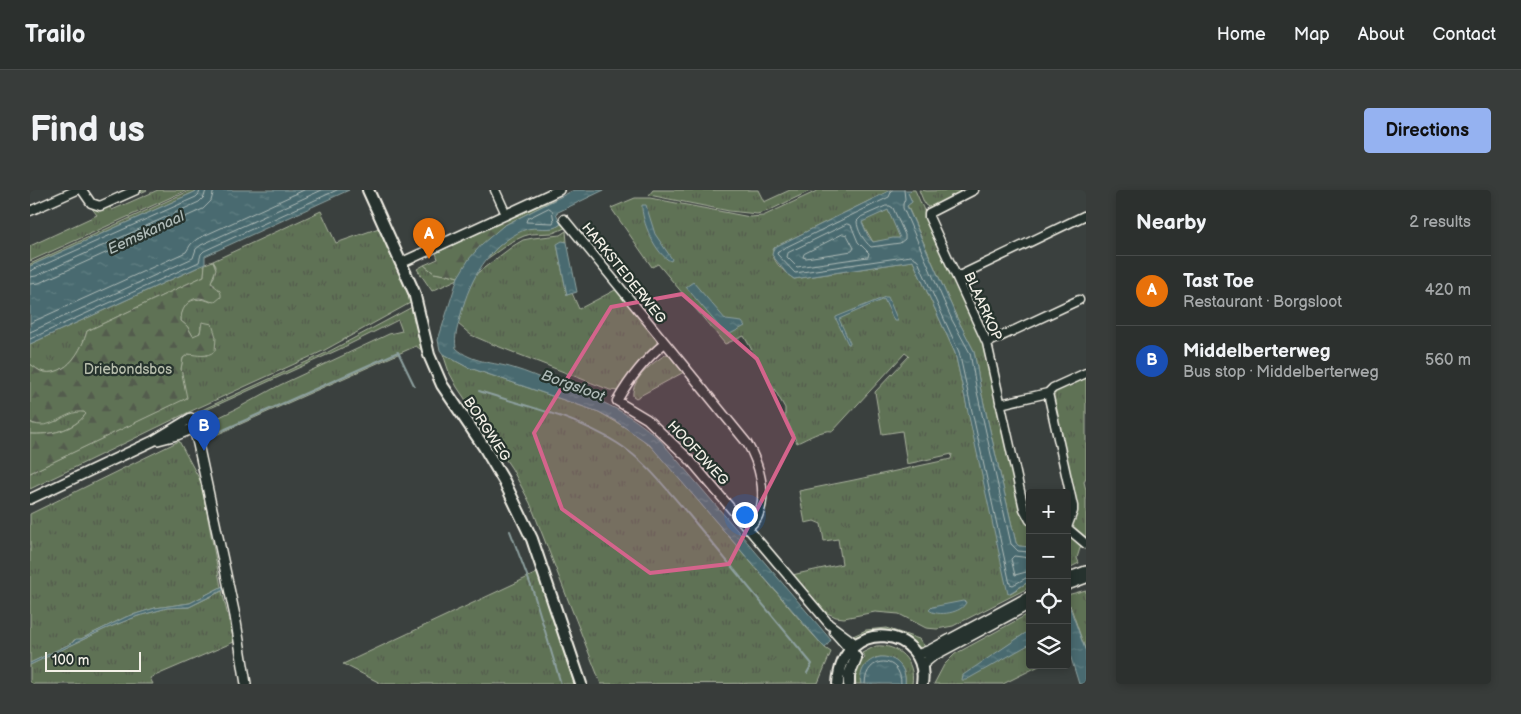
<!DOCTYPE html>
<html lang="en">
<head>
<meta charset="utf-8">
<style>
	body { margin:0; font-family:"Balsamiq Sans",sans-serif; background:#383c3a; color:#f1f3f6 }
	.controls { position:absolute; right:15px; bottom:15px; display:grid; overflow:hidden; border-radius:5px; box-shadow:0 2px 8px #0003 }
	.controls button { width:45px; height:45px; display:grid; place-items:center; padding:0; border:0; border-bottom:1px solid #484b4a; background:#2c302e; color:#f1f3f6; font:25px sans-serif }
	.scale { position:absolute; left:15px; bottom:12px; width:96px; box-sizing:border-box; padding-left:5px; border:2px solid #f4f1e8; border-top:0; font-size:14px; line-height:18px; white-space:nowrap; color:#f4f1e8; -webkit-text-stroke:4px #26332d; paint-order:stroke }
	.you { position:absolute; left:714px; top:324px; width:18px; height:18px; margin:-12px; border:4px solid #fff; border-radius:50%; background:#1a73e8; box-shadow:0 0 0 8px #1a73e833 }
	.badge { display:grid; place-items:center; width:32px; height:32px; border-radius:50%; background:#95b2f1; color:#fff; font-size:16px; font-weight:700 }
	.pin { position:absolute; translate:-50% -41px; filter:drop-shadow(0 1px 2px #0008) }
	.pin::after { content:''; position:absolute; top:26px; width:18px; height:15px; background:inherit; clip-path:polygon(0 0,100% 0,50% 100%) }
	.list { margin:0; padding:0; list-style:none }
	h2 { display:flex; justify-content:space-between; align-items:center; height:65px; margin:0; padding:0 20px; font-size:21px }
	h2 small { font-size:16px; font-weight:400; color:#a6a9aa }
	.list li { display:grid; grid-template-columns:32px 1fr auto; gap:15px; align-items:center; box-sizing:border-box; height:70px; padding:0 20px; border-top:1px solid #484b4a }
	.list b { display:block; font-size:19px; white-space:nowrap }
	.list p { margin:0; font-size:16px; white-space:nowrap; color:#a6a9aa }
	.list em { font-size:16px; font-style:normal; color:#a6a9aa }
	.icon { flex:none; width:28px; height:28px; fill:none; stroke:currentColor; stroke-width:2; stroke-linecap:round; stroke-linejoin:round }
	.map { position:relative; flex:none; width:1056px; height:494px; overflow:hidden; border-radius:5px }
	header { display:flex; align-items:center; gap:30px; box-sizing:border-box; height:70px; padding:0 25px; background:#2c302e; border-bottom:1px solid #484b4a }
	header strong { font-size:24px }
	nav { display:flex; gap:28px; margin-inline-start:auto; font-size:18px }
	.intro { display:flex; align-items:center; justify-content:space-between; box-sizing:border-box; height:120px; padding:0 30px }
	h1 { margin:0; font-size:35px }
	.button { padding:12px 22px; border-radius:5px; background:#95b2f1; color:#111; font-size:18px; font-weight:700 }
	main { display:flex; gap:30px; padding:0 30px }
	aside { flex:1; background:#2c302e; border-radius:5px; box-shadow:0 2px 8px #0003 }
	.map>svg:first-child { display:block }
	.grass { fill:url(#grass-tufts); stroke:#aab29e }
	.forest { fill:url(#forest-firs); stroke:#aab29e }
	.water { fill:url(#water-ripples); stroke:#8da09f; fill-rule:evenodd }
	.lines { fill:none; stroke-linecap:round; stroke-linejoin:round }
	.shore { stroke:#afbbb8; stroke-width:1 }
	.stream { stroke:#8da09f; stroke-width:2 }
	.minor-casing { stroke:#f4f1e8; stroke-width:11 }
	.tertiary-casing { stroke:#f4f1e8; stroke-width:12 }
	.secondary-casing { stroke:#f4f1e8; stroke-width:14 }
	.minor { stroke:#26332d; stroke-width:8 }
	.tertiary { stroke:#26332d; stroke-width:9 }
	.secondary { stroke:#26332d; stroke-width:10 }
	.marked { fill:#d4648c; fill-opacity:0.2; stroke:#d4648c; stroke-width:4; stroke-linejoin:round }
	.labels { text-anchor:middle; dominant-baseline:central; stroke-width:4.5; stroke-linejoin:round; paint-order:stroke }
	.street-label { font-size:14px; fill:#f4f1e8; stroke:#26332d }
	.park-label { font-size:14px; fill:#b8bead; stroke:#26332d }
	.water-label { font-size:15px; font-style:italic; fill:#afbbb8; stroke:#26332d }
</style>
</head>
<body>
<header>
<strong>Trailo</strong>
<nav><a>Home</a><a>Map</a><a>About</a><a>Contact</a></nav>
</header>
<div class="intro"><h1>Find us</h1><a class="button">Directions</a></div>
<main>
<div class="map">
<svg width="1056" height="494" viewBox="0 0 1056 494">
	<defs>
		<pattern id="grass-tufts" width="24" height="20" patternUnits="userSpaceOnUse" patternTransform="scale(1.25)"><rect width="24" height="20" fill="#5f7255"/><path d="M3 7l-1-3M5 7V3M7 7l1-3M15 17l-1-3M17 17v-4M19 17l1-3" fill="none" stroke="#535b4d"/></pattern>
		<pattern id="forest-firs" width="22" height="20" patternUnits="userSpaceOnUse" patternTransform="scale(1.25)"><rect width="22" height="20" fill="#5f7255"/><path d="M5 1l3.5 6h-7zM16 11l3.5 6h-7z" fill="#535b4d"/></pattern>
		<pattern id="water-ripples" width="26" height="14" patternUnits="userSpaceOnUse" patternTransform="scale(1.25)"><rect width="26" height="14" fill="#486a6f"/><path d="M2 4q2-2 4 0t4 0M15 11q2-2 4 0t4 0" fill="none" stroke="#638084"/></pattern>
	</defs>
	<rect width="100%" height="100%" fill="#3a403e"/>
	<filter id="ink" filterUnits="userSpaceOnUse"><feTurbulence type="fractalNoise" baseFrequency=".02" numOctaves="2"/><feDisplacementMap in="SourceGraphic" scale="10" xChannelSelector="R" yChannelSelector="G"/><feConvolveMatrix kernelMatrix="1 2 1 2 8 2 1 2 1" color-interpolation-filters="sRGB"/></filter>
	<g filter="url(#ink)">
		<path class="grass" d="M110 0H117L80 17 82 20 128 0H157L0 71V56L67 25 60 16Z
			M161 0H169L0 76V74Z
			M623 0H728L734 12 760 0H782L738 21 727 24 699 21 619 5Z
			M789 0H861L745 57 743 60C741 71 755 83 764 89L883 71 925 163 979 404 1000 391V397L923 436 907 439 896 438 869 424 845 422 814 428 806 427 797 423 762 385 812 374 808 349 794 351 791 334 784 331 775 333 769 301 824 290 921 269 922 264 877 274 872 241 852 244 845 202 879 166 875 163 803 241C792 239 777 249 767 253L755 226V218L714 146 695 154 628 74 622 77 581 18 605 8H620L720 27 733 26Z
			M881 0H885L954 156 991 323 1000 333V357L989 356 986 353 951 201 944 161 927 128 877 15 882 12 878 3Z
			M889 0 897 1 937 0 900 18 895 15Z
			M858 20 871 48 843 52 832 33V31Z
			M291 21 306 53 349 38 375 90 382 112 293 161 159 222 0 299V283L156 208 151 179 153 168 158 164 177 165 171 136V140L168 145 163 146 157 136 151 131C150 112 165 105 181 112L185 96 181 91 184 87 186 76 183 71Z
			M531 34 535 38 523 43 501 44 494 46 481 52 454 71C465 60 481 42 497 38 509 36 521 42 531 34Z
			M536 41 537 52 536 51 528 54V59L537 105 542 103 549 119 587 99 626 148 627 154 601 181 588 201 580 200 462 154 441 145 428 134 435 108 446 84 483 56 493 50 503 48 530 45Z
			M175 74 174 86 57 141C52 160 37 186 14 182 8 181 5 177 0 174V154Z
			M394 75 404 83 416 85 418 84 428 87V89L402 101 387 79Z
			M384 116 394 162 386 156 170 252V243L177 233 206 219 250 195 359 144 372 141 368 130 310 159 163 226V224L298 162Z
			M639 163 654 182 606 208 603 206C601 189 625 170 639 163Z
			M413 164 437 177 569 222 605 243 625 260 776 437 795 458 801 462 788 493 571 494 500 313 482 279 427 197 419 182Z
			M1056 186V287L1054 292 1056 300V347L1042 335 1046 319 1021 205 1023 200Z
			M47 221 55 222 56 224C42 241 20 245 0 244V232L3 234 28 231 35 225Z
			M149 251 171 292 191 397 160 413 125 418 96 427 51 449 44 450 42 453 0 473V324Z
			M1037 342 1051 355 1047 368 1049 373 1037 379Z
			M509 382 544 494H352L313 474Z
			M1056 400V462L1040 415 1037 416V405Z
			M192 401 204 452 120 488 123 494H0V475L75 439 108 426 137 418 159 417Z
			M1000 423V440L932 487 1000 454V475H1011L973 494H904L914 475 925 464Z
			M856 438 889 449 897 459H888L878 452 826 449 821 447 836 440Z
			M846 456C868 454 886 471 882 494H875C877 476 863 464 845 468L830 489 831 494H824C824 483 827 475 835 467L832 463Z"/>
		<path class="forest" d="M526 9 473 36 428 87 418 84 416 85 404 83 394 75 408 69 406 63 477 29Z
			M183 71 186 79 181 92C184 98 192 98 191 107L185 112C179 112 175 108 169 108 158 108 150 121 151 131L157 136 163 146 170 143 172 132 182 134 186 147 185 161C176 168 168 165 158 164L153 168 151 179 157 208 0 283V244C20 245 43 241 56 224L54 222C34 220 21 243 0 232V174C5 177 8 181 14 182 37 186 52 160 57 141L174 86 175 74Z"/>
		<path class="water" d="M169 0H319L175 66V74L0 154V76Z
			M544 0H574L526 23 531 34C521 43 506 35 494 40 459 55 440 89 431 124 428 136 424 146 426 158 442 173 464 172 483 178 497 182 510 188 523 193 565 208 596 219 630 250L801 450 795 458 619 254 584 230 569 222 437 177 413 164 410 160 408 150 428 87 439 69 452 54 473 36Z
			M861 0H881L878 3 882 12 877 16 927 128 944 161 951 201 986 353 989 356 1000 357V391L978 404 925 163 883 71 764 89 757 84 742 65 743 60 745 57ZM858 20 870 48H863L843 52 838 46 832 32Z
			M612 15H616L625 44 642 69 641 71C626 66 611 30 612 15Z
			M532 51 537 52 547 102 537 105 527 54Z
			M663 92 696 130 712 132 715 136 700 144 692 140 656 97Z
			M855 107H858L868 131H864L854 109 809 129 820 153V154H818L806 129V127Z
			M193 396V400L159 417 137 418 108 426 75 439 0 475V473L42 453 46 449H51L96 427 125 418 160 413Z
			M933 411 936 412C933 423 907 427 899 420L902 417Z
			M1039 415 1056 462V494H1049L1037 455V416Z
			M1000 440V454L936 490H932L933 485Z
			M850 467C866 466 877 478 875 494H831C829 480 836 470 850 467Z"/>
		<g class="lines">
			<path class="shore" d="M862 0 859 7 748 61 747 64 765 83 881 66 887 69 929 162 980 394 983 395 996 388 1000 387
				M874 0 875 9 873 14V18L922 130 940 163 947 202 981 354 988 361 1000 362
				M856 16H860L863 18 875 45V49L870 53 841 57C834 51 827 40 827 31L831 27Z
				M519 18 522 20 524 31 523 33 496 32 497 29Z
				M817 34 821 35 828 52 839 63 838 67 767 77 757 67 758 63Z
				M813 44 817 45 824 58 822 61 776 68 773 67 774 64Z
				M0 81 166 7 169 4 170 0
				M0 87 6 86 169 12 174 7 176 0
				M0 94 9 93 173 19 181 11 184 0
				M0 133 156 62 161 54 167 49 274 0
				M0 142 163 68 166 59 171 55 292 0
				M0 149 169 72 171 64 174 61 307 0
				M1000 368 984 366 981 369 985 385 1000 381
				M835 494C835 464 872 465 871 494"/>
			<path class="stream" d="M449 201C495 216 546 227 587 253 616 271 637 300 659 325 700 374 741 424 782 474L777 483
				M191 241 368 162 384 195
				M480 341 503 401 531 494"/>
			<defs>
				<path id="minor" d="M52 0 61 13 70 16 106 0
					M465 0 476 24
					M944 0 899 23V27L957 153 994 319 1000 330
					M0 21 47 0
					M534 29 717 253C729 273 738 304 728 326 726 331 722 334 718 338
					M927 87 1056 25
					M635 153C614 170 600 188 587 211L617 229 660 270 799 434 826 454
					M957 153 1049 110
					M1018 203 1043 316V321L1037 337
					M970 214 1018 203 1023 198 1056 183
					M1037 338 1056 354
					M804 442 820 460"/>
				<path id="tertiary" d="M371 73 529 0
					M128 250 147 245 164 238
					M0 309 123 251 161 228 168 254 205 426 216 494
					M1037 388 1056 381
					M1037 395 1056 388
					M887 465 900 460 1000 406
					M891 476 903 466 1000 414"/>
				<path id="secondary" d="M338 0 384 102 399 165 412 195 454 257 474 291 502 349 551 494
					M808 494C812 423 901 438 892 494
					M819 494V485L826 468 820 460"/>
			</defs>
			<use href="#minor" class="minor-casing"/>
			<use href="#tertiary" class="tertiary-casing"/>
			<use href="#secondary" class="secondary-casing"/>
			<use href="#minor" class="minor"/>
			<use href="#tertiary" class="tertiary"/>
			<use href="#secondary" class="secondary"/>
		</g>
	</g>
	<path class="marked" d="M652 104 727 169 764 248 699 374 620 383 532 319 504 243 581 117Z"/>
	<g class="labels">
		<g class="street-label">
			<text transform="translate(594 83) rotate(51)">HARKSTEDERWEG</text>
			<text transform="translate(953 116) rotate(66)">BLAARKOP</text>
			<text transform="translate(457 239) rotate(57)">BORGWEG</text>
			<text transform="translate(668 263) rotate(47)">HOOFDWEG</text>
		</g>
		<g class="park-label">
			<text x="98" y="179">Driebondsbos</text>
		</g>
		<g class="water-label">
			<text transform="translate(116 43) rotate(-25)">Eemskanaal</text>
			<text transform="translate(543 196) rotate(20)">Borgsloot</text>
		</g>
	</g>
</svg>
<div class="controls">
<button>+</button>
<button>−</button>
<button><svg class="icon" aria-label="locate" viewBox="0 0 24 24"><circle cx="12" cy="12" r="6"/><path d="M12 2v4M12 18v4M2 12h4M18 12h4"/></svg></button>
<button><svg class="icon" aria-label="layers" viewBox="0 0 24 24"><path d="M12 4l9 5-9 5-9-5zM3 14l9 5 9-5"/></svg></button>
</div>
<div class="scale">100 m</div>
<div class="you"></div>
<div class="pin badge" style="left:399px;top:69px;background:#e8710a">A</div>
<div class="pin badge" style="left:174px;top:261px;background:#1a4fb4">B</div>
</div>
<aside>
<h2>Nearby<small>2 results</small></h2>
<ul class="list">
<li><span class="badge" style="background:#e8710a">A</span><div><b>Tast Toe</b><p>Restaurant · Borgsloot</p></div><em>420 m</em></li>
<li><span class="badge" style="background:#1a4fb4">B</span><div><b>Middelberterweg</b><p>Bus stop · Middelberterweg</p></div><em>560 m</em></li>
</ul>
</aside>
</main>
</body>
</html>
